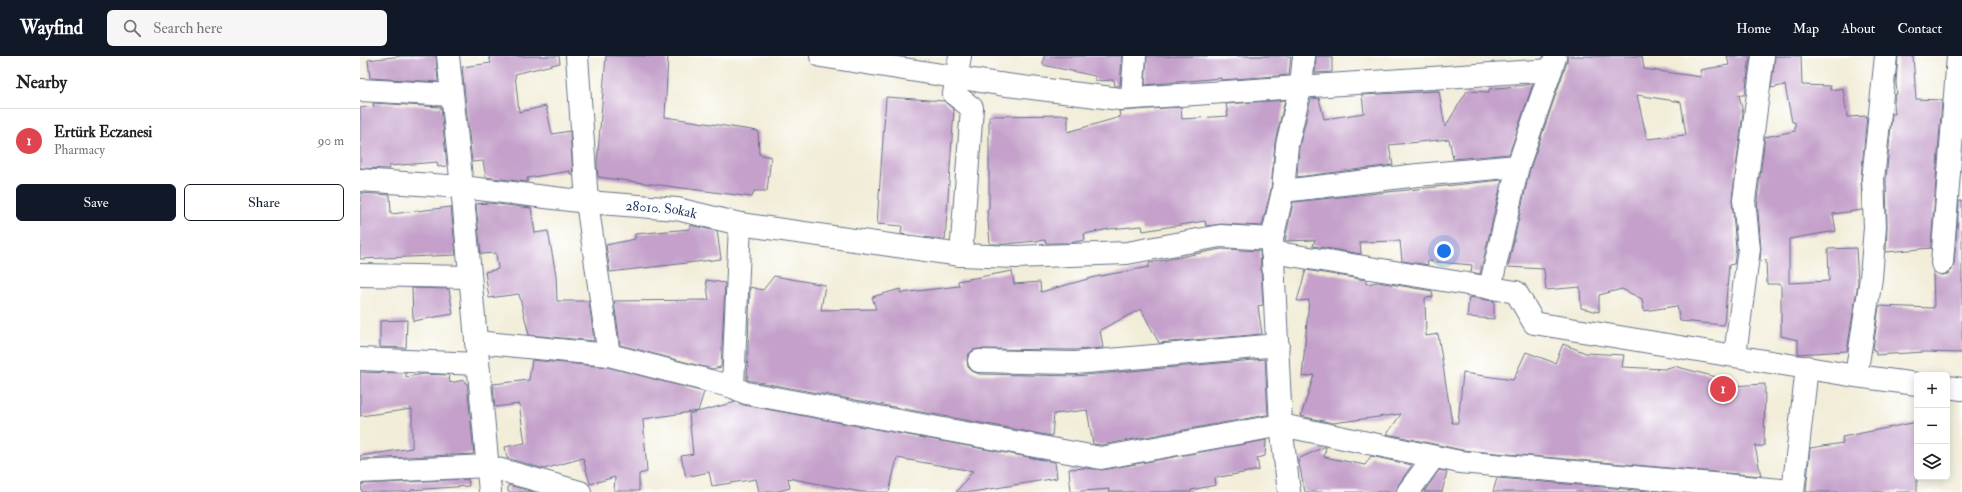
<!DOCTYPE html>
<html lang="en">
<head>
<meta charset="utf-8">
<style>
	body { margin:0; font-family:"IM FELL Double Pica",serif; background:#f6f6f6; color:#222 }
	.controls { position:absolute; right:12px; bottom:12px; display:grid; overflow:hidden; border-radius:6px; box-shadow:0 2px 10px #0003 }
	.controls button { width:36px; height:36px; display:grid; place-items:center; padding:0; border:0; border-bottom:1px solid #e0e0e0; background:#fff; color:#222; font:20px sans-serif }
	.you { position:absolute; left:1084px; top:195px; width:14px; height:14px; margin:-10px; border:3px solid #fff; border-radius:50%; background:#1a73e8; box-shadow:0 0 0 6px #1a73e833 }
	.badge { display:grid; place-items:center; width:26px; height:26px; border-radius:50%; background:#111827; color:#fff; font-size:13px; font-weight:700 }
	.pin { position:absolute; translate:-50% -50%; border:2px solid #fff; box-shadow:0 1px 4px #0006 }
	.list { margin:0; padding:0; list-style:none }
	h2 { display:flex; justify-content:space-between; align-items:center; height:52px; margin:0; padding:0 16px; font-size:17px }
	h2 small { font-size:13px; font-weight:400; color:#767676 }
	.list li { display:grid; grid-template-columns:26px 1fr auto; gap:12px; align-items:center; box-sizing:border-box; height:64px; padding:0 16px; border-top:1px solid #e0e0e0 }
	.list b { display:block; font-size:15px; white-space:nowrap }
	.list p { margin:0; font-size:13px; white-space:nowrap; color:#767676 }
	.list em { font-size:13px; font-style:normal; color:#767676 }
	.actions { display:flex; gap:8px; padding:12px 16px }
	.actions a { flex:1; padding:9px 0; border:1px solid #111827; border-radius:6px; text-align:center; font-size:14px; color:#111827 }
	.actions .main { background:#111827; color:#fff }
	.icon { flex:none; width:22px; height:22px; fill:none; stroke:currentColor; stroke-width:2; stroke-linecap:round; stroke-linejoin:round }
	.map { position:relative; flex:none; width:1602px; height:436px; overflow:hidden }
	header { display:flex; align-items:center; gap:24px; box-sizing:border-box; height:56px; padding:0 20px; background:#111827; color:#fff }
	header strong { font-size:19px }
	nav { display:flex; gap:22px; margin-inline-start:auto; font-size:14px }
	.search { width:280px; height:36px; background:#f6f6f6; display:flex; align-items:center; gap:10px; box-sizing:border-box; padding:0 14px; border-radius:6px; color:#767676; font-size:15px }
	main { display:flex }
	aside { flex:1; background:#fff }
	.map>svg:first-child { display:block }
	.building { fill:#c4a0ca; fill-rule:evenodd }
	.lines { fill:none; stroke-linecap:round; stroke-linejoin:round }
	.street-casing { stroke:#667289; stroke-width:24 }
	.street { stroke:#fff; stroke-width:22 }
	.labels { text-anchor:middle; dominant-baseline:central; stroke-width:3.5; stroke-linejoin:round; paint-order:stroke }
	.street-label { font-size:14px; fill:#1b2f5e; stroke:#fff }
</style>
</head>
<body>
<header>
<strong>Wayfind</strong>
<div class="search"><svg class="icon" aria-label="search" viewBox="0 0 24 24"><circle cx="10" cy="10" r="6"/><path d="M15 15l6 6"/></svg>Search here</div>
<nav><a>Home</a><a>Map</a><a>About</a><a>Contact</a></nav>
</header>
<main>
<aside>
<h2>Nearby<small></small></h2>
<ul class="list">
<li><span class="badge" style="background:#e0444e">1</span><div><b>Ertürk Eczanesi</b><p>Pharmacy</p></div><em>90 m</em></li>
</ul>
<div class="actions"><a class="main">Save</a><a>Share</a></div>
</aside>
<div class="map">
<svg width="1602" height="436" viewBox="0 0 1602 436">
	<rect width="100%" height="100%" fill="#fff"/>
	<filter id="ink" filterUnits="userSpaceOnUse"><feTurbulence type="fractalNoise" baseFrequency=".025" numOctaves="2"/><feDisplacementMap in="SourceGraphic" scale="8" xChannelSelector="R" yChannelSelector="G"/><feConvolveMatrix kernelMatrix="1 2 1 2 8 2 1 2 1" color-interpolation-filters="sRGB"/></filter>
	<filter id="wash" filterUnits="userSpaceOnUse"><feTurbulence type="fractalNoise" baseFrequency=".012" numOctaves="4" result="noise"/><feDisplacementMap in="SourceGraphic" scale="16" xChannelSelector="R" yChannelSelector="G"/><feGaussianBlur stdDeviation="0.9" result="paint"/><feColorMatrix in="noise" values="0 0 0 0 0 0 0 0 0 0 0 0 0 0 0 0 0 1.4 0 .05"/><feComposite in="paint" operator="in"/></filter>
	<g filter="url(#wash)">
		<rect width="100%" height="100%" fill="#f2edd8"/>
		<g id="blocks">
			<path class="building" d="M42 0H76L78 26 10 22 8 4Z
				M129 0H199L200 7 155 18 159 56 186 50 192 78 210 75 213 118H210V115L167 122 168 125 166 126 126 121 123 105 112 106 102 11 131 7Z
				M246 0H308L305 61 398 75 399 98 411 101 407 135H394L392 141 238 121 237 108Z
				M684 0H762L760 30H755L754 24 735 25V20L683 9Z
				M787 0H931L929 19 861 24V22L785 29Z
				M956 0H972V16L955 17Z
				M1207 0H1282L1284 13 1341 21 1340 14 1369 9 1367 0H1390L1385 39H1379L1383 57 1372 143 1376 193 1374 208 1369 209 1364 269 1320 265 1317 250 1284 255 1282 243 1262 233 1239 239V256L1221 252 1220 231 1186 234 1184 213 1148 211 1170 113 1207 6ZM1277 39 1321 46 1326 79 1287 83Z
				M1415 0H1441L1442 29 1470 30V34L1483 32 1487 61 1507 60 1501 122 1502 154 1473 158 1476 175 1429 183V227L1469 225 1468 193 1496 192 1498 227 1487 295 1438 298V284L1421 280V228H1407L1406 204 1400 205 1401 192 1397 144 1405 81 1435 75V66H1432L1425 29 1411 32Z
				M1538 0H1553L1556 43 1582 44 1571 192 1526 196 1527 170 1526 123 1532 58H1535L1534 47 1535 38H1537L1536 26Z
				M1173 28 1149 98 1093 103 1089 83 1029 89 1033 109 937 121 939 91 951 43 959 42 964 63 1004 57 1002 39 1079 35 1085 71 1107 35 1129 36V33Z
				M526 41 584 45 594 54 585 184 541 178 542 170 517 168Z
				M925 44 915 86 911 133 902 170 861 168 846 170 845 165 783 175 782 170 749 173 724 178 725 184 710 187H686L685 184 646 188H630L627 153H629V60L708 59V76L760 61 759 55 821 51 822 63 868 60 866 48Z
				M13 47 81 51 87 110 78 111 77 106 29 110V113L0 112V52L14 50Z
				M1142 124 1120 218 1111 216 1112 209 1067 205 1068 209 1042 205 1040 185 1000 186 1001 198 953 190 955 184 925 185 933 146Z
				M0 137 30 139 31 158 91 151 96 199 0 203Z
				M1599 145H1602V297L1564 296 1516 299 1515 294H1513L1519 250 1574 252 1573 215 1581 219 1588 218 1592 214 1594 208Z
				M129 147 171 152 175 177 188 175 196 219 197 245H229L234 285 169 279 159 238 129 242 125 216 138 213 136 197 121 198 116 148Z
				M330 169 357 175 361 203 250 216 246 189 275 183V178L330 173Z
				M861 193 900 195 903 249 898 250 902 278 799 287 781 253 740 274 743 292 715 294 619 293 613 294 608 299 607 304 608 311 612 315 619 318 715 320 905 303 908 359H906L741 389 733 388 727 354 694 358 692 380 387 324 390 231 403 234 414 220 465 229 461 254 516 253 512 241 540 233 541 237 599 230 598 225 652 215 654 228 680 226 681 236 735 221 789 211V207Z
				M946 214 1006 224V228L1018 226 1072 235 1073 241 1065 242 1066 280 1078 278 1092 367H1098L1103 317 1153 324 1166 296 1195 307 1203 288 1226 297 1264 299 1262 311 1304 313 1314 310 1356 321 1353 331 1405 328 1404 390H1395L1401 420 1102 394 1027 378 1041 358 973 367 941 360 954 319 942 321 949 244 937 245Z
				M346 224 365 227 361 311 352 313 260 289 254 245 349 244Z
				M52 232 89 233 93 258 53 265Z
				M1109 241 1134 245V263L1107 261Z
				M47 264 46 292 20 291V265Z
				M172 304 247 311 344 336 338 355 283 363 287 416 279 418V435H254L255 421 230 428 223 402 184 413 147 402 145 391 165 387 159 348 135 351 133 328 169 324Z
				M0 316 46 317V321L63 318 89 319 90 327 104 324 105 327H107L114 398 0 403V400L52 392V353L0 360Z
				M376 346 384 349 695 406 697 422 612 436H596L613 415 537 402 529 436H501L428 422 430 432 416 436H399L396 423 352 430 349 416 326 421 321 400 333 398 329 358Z
				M1557 366V436H1446L1450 392 1483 387 1482 381Z
				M906 384 905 400 897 402 899 414 855 422 856 429 831 434V436H748L749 433 711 436 709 413 725 412 743 414Z
				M964 391H966L964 401 1005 409 1011 400 1052 409 1038 429 1036 436H945L938 403Z
				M1079 414 1087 416 1082 436H1064Z
				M1137 422 1300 436H1133Z
				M108 423 109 430 51 434V436H2L1 428Z
				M148 429 174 436H148Z"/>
		</g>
	</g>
	<g filter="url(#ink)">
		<use href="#blocks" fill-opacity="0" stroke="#667289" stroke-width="1"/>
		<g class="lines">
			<defs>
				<g id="street">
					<path d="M88 0 102 131 130 436"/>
					<path d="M217 0 227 146 249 299"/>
					<path d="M461 0 639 28 760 43 1191 14"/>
					<path d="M600 0 594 38 612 52 601 199 654 201 767 197 860 180 912 183"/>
					<path d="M0 34 92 39"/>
					<path d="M772 42 775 0"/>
					<path id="s1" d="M0 124 102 131 227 146 317 153 380 168 601 199"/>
					<path d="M923 135 1058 119 1158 110"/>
					<path d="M912 196 1156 236 1174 267 1496 320 1557 328"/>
					<path d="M1582 207 1598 0"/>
					<path d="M0 219 110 221"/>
					<path d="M1130 232 1158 110 1195 2"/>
					<path d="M116 286 249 299 373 331 386 337 741 402 921 369 1100 406 1433 435"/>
					<path d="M1375 299 1389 193 1384 144 1403 0"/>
					<path d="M0 303 118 308"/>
					<path d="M619 305 715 307 918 289"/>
					<path d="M1496 320 1511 222 1515 171 1513 123 1526 0"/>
					<path d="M373 331 380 168"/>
					<path d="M1587 331 1602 333"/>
					<path d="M0 416 127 410 220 436"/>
					<path d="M929 436 921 369 912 183 923 135 927 89 941 29 944 0"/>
					<path d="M1048 436 1073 402"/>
					<path d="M1433 436 1447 311"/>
				</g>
			</defs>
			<use href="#street" class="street-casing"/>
			<use href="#street" class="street"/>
		</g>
	</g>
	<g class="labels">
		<g class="street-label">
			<text stroke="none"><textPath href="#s1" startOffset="303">28010. Sokak</textPath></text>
		</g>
	</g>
</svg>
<div class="controls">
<button>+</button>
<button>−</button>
<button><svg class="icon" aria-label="layers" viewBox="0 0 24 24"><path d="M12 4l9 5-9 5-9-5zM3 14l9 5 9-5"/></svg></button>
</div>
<div class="you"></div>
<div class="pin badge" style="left:1363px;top:333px;background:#e0444e">1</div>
</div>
</main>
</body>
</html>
